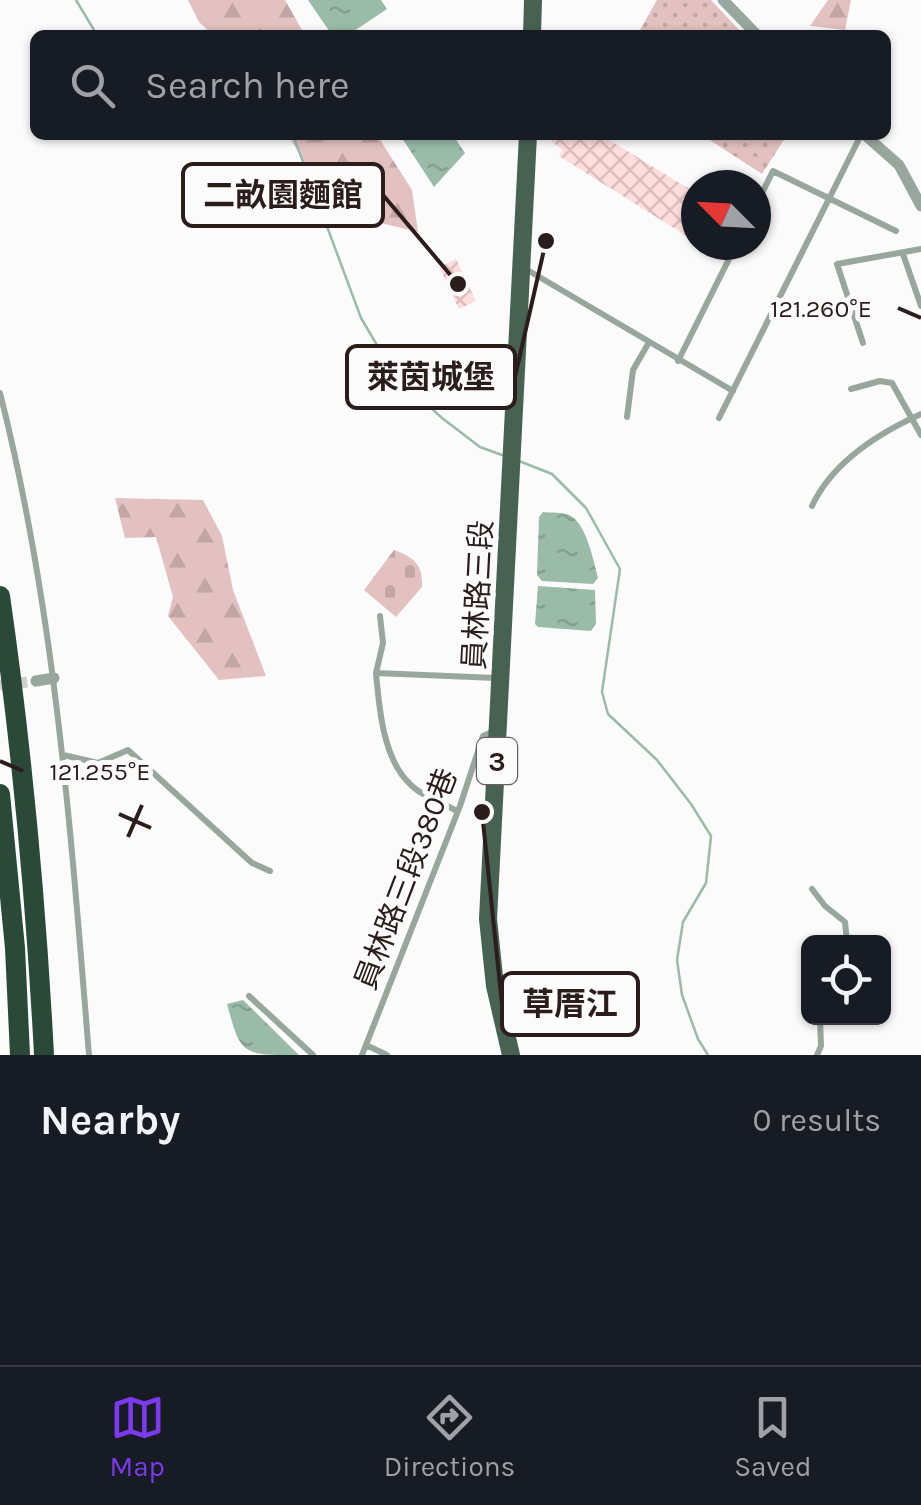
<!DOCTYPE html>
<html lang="en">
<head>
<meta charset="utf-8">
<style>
	body { margin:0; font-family:Karla,"Noto Sans TC",sans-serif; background:#242831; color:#f1f3f6 }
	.controls { position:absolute; right:30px; bottom:30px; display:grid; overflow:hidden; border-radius:15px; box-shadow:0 2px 8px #0004 }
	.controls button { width:90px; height:90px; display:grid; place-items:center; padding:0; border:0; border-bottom:2px solid #363941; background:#171b24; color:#f1f3f6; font:50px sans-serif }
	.compass { position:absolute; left:681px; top:170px; width:90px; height:90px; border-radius:50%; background:#171b24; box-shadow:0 2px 8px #0004; rotate:294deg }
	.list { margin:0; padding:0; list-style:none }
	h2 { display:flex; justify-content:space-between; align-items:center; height:130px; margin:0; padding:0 40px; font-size:42px }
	h2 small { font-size:32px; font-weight:400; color:#9ea1a6 }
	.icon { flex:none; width:55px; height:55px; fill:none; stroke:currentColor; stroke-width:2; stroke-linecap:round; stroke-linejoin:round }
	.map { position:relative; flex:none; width:921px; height:1055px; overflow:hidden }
	.search { position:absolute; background:#171b24; box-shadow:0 2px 8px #0004; left:30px; right:30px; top:30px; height:110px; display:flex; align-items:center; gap:25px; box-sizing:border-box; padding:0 35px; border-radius:15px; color:#9ea1a6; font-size:38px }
	.sheet { height:310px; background:#171b24 }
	nav { display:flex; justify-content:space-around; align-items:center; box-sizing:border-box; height:140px; border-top:2px solid #363941; background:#171b24; font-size:28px; color:#9ea1a6 }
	nav a { display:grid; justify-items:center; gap:5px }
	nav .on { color:#7c3aed }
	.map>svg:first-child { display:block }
	.forest { fill:url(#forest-firs) }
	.cemetery { fill:url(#cemetery-stones) }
	.park { fill:url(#park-dots) }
	.water { fill:url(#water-ripples) }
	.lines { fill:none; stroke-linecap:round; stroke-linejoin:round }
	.stream { stroke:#99bba8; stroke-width:2.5 }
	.building { fill:url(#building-cross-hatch) }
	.minor-tunnel { stroke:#d2cfcf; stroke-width:11; stroke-dasharray:11 5.5; stroke-linecap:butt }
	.service { stroke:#98a79e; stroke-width:6 }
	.minor { stroke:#98a79e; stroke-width:11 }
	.primary { stroke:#476253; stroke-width:18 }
	.motorway { stroke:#2a4939; stroke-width:20 }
	.ticks { fill:none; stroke:#2c1d1d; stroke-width:4 }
	.labels { text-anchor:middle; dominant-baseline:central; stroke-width:10; stroke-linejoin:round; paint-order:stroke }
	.shield { fill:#fbfbfb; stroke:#6a6060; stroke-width:2.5 }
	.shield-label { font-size:28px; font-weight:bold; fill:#2c1d1d }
	.street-label { font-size:30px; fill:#2c1d1d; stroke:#fbfbfb }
	.ticks-label { font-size:25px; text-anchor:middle; fill:#2c1d1d; stroke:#fbfbfb; stroke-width:10; stroke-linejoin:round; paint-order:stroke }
	.leader { fill:none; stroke:#2c1d1d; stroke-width:4 }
	.callout-dot { fill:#2c1d1d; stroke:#fbfbfb; stroke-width:4 }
	.callout { fill:#fbfbfb; stroke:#2c1d1d; stroke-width:4 }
	.callout-label { font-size:32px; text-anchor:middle; font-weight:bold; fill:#2c1d1d }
</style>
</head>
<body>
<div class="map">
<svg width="921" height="1055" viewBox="0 0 921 1055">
	<defs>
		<pattern id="forest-firs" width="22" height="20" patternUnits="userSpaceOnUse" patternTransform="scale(2.5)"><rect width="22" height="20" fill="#e2c1c0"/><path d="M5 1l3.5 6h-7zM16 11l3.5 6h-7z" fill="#c2a5a5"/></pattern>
		<pattern id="cemetery-stones" width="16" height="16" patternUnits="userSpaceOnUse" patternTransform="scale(2.5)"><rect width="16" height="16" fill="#e2c1c0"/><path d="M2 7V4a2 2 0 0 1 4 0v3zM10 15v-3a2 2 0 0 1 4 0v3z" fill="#c2a5a5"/></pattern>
		<pattern id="park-dots" width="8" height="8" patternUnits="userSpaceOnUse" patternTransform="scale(2.5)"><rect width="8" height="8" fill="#e2c1c0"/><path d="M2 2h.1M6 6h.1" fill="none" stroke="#c2a5a5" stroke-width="1.8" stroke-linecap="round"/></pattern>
		<pattern id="water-ripples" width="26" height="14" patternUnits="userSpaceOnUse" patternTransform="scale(2.5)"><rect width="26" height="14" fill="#99bba8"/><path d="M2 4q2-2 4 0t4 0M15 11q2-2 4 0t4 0" fill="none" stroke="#84a090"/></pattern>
		<pattern id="building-cross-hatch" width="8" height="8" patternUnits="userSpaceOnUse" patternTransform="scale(2.5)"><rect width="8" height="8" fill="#fdd"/><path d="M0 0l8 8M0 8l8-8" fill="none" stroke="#dbbdbd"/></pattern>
	</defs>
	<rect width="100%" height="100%" fill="#fbfbfb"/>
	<path class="forest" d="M188 0H285L305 35H213L199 22Z
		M828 0H851L845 30 810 26Z
		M288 135H377L412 190 418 232 335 212Z
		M115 498 203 500 222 536 233 590 266 676 219 680 168 616 173 597 156 537 125 538Z"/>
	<path class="cemetery" d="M394 550C414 557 423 565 422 587L396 617 364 590Z"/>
	<path class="park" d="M657 0H711L744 35H637Z
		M702 135H787L762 174Z"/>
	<path class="water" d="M308 0H381L387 9 348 35H332Z
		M400 135H453L465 153 434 187Z
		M543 512C550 513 563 512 569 515 586 522 594 562 598 578L593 584 542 581 537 575 539 517Z
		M538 586 595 590 596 624 591 631 538 627 535 624Z
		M243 1000 299 1055C241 1055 241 1055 227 1004Z"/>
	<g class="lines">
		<path class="stream" d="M76 0 97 35
			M293 135 361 318 394 374 442 418 480 447 502 455
			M519 461 552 474 586 508 620 569 602 692 608 714 657 760 691 804 711 836 706 883 683 922 677 960 682 995 698 1039 708 1055"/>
	</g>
	<path class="building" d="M553 135H601L696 193V242L559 156 563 150 551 141Z
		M456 259 476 301 459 309 439 267Z"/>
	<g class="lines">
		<path class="minor-tunnel" d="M0 685 36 681"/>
		<path class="service" d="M756 205 773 171 896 231
			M903 254 921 306
			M524 268 733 391
			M863 343 837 264 921 249
			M678 361 736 245
			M851 389 880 381 892 383 921 435
			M0 393C55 610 71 833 89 1055
			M627 417 633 370 648 344
			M719 418 861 135
			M812 506C832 463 879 433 921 414
			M376 673 383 643 380 616
			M63 755 98 763 128 750 252 863 270 871
			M457 811C443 803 421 796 410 784 383 759 379 707 376 673L496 678
			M812 889 825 906 845 922 847 942
			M249 996 313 1055
			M366 1045 387 1055
			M362 1055 460 806 483 736 494 731
			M817 1055 821 1046 820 1018"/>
		<path class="minor" d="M723 0 757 35
			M865 135 899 165 921 206
			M36 681 54 678"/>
		<path class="primary" d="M532 35 533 0
			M511 1055 495 986 488 919 528 135"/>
		<path class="motorway" d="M0 596C22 749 36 901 44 1055
			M0 794 15 948 20 1055"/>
	</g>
	<path class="ticks" d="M898 308 921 318M0 761 23 771M119 814 151 828M128 837 142 805"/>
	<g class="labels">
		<rect class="shield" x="477" y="738" width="40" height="46" rx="8"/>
		<g class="shield-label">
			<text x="497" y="761">3</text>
		</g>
		<g class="street-label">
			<text transform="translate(478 595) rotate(-87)">員林路三段</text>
			<text transform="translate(406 879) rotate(-69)">員林路三段380巷</text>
		</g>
	</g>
	<g class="ticks-label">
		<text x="821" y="317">121.260°E</text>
		<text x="100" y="780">121.255°E</text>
	</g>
	<path class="leader" d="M458 284L383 195M546 241L515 377M482 812L502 1004"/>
	<g class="callout-dot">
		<circle cx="458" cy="284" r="10"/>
		<circle cx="546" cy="241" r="10"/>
		<circle cx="482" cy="812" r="10"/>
	</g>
	<g class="callout">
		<rect x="183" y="164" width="200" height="62" rx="10"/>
		<rect x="347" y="346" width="168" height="62" rx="10"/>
		<rect x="502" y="973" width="136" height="62" rx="10"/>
	</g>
	<g class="callout-label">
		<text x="283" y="206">二畝園麵館</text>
		<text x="431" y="388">萊茵城堡</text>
		<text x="570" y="1015">草厝江</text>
	</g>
</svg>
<div class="controls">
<button><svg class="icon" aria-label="locate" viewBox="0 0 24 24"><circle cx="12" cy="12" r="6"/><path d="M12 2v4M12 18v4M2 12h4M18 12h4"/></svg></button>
</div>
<svg class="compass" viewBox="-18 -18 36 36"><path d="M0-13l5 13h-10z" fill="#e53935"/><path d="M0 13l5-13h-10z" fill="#9ea1a6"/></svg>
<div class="search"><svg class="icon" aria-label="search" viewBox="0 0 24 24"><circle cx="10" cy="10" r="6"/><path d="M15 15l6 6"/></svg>Search here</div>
</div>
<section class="sheet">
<h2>Nearby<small>0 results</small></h2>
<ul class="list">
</ul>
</section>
<nav>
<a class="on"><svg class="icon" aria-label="map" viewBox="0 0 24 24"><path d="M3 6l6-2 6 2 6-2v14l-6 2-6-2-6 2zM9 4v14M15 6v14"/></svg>Map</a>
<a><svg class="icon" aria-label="directions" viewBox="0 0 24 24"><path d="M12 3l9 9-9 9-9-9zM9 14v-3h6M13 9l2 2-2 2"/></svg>Directions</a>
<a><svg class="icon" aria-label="saved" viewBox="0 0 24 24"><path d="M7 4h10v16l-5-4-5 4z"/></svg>Saved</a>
</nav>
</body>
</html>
